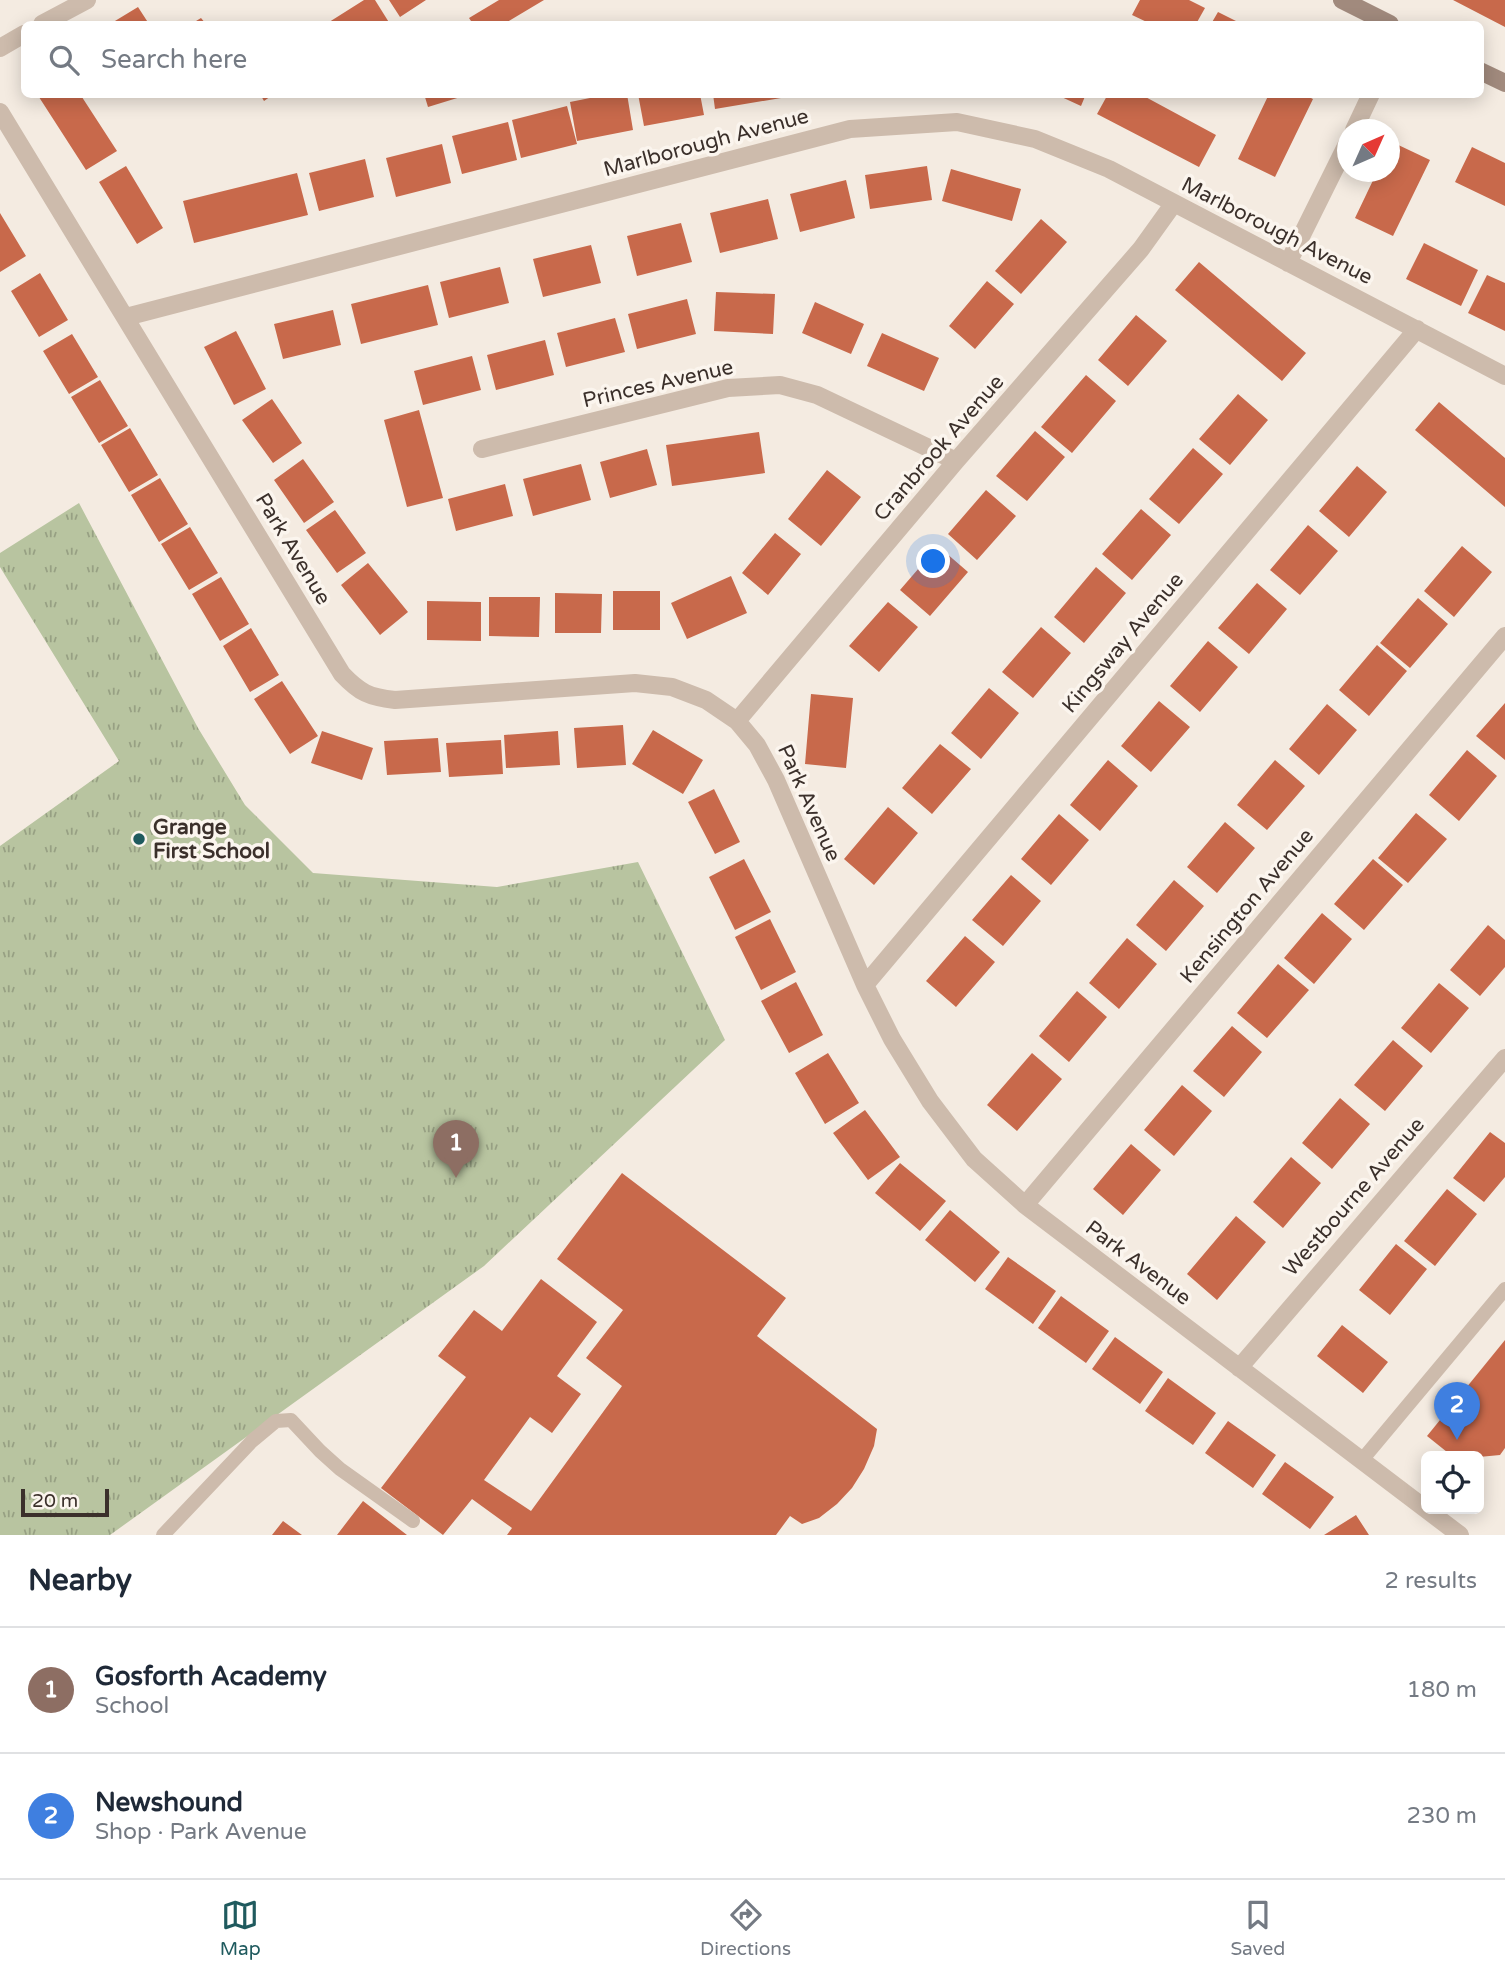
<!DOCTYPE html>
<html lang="en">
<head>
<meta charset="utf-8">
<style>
	body { margin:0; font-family:"Varela Round",sans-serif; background:#f2f2f3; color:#1f2937 }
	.controls { position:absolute; right:21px; bottom:21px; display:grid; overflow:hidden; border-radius:10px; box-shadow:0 4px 18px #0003 }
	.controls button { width:63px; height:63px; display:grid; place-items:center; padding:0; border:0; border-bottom:2px solid #e0e1e3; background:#fff; color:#1f2937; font:35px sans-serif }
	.compass { position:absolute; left:1337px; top:119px; width:63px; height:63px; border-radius:50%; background:#fff; box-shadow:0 4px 18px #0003; rotate:45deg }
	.scale { position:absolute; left:21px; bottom:18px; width:88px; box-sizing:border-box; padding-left:7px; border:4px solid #3b302b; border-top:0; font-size:19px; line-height:24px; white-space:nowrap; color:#3b302b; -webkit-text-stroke:5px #fbf5ee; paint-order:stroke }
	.you { position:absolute; left:934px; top:562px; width:24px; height:24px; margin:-18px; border:5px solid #fff; border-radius:50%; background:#1a73e8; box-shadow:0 0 0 10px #1a73e833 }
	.badge { display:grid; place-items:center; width:46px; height:46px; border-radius:50%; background:#1f5a5e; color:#fff; font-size:23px; font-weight:700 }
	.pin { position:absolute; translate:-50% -58px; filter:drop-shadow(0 2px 4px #0008) }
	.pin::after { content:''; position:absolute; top:37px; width:24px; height:21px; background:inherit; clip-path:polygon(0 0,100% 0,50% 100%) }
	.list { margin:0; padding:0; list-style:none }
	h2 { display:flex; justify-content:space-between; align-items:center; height:91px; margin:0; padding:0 28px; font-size:30px }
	h2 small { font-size:23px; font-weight:400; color:#747a83 }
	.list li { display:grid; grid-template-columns:46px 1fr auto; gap:21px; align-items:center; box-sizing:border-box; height:126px; padding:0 28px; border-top:2px solid #e0e1e3 }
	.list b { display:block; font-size:26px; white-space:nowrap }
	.list p { margin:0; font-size:23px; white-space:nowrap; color:#747a83 }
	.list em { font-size:23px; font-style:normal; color:#747a83 }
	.icon { flex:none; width:38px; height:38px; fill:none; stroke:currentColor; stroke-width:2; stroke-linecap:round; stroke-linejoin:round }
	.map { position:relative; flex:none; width:1505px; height:1535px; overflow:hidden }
	.search { position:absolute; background:#fff; box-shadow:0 4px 18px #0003; left:21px; right:21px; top:21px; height:77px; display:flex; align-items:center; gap:18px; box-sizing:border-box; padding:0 24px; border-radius:10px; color:#747a83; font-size:26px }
	.sheet { height:343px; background:#fff }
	nav { display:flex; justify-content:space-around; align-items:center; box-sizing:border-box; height:98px; border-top:2px solid #e0e1e3; background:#fff; font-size:19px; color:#747a83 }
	nav a { display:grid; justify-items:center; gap:4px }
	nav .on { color:#1f5a5e }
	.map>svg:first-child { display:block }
	.park { fill:url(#park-tufts) }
	.building { fill:#c8694b }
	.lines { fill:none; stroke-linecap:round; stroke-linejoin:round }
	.lane { stroke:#cdbbac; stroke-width:14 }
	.street { stroke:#cdbbac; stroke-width:18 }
	.secondary { stroke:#a18a7d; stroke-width:18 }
	.poi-dot { fill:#1f5a5e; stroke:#fbf5ee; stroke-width:2.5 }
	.labels { text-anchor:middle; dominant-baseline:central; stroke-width:7; stroke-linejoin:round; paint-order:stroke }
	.street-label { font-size:21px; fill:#3b302b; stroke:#fbf5ee }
	.poi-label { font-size:21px; font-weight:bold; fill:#3b302b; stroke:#fbf5ee; text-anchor:start }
</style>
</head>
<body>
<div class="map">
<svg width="1505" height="1535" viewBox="0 0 1505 1535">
	<defs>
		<pattern id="park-tufts" width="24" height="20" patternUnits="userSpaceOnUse" patternTransform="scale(1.75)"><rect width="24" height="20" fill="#b8c4a0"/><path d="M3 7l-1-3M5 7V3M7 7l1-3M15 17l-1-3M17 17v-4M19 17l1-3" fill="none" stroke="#97a083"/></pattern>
	</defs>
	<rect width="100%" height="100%" fill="#f4ebe1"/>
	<path class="park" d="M79 503 198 728 245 805 313 873 497 887 638 862 725 1040 484 1266 110 1535H0V846L119 761 0 567V553Z"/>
	<path class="building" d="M364 0H375L390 24H326Z
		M389 0H426L400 17Z
		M499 0H544L504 24H473L469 18Z
		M1140 0H1189L1205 8 1196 24H1151L1132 15Z
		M1453 0H1505V27Z
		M138 7 149 24H110Z
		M1218 12 1242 24H1211Z
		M201 18 206 24H191Z
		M37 94H80L117 151 86 170Z
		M260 94H274L264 101Z
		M424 94H467V95L428 107Z
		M610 94H627L633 130 577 141 570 102Z
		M638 94H700L704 115 644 126Z
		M713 94H780L781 98 715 109Z
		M1055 94H1086L1081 106Z
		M1108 94H1140L1216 135 1199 167 1097 114Z
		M1269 94H1303L1313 99 1275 177 1238 159Z
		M567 106 577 144 521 158 512 120Z
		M508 122 517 160 462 174 452 136Z
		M1392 142 1430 160 1393 236 1355 218 1377 172H1390V147Z
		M442 144 451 183 396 197 386 158Z
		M1472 147 1505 163V206L1455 182Z
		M365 159 374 197 319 211 309 173Z
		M126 166 163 228 137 244 99 182Z
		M927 166 932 200 870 209 865 175Z
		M951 169 1021 189 1012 221 942 201Z
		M297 173 308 215 194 243 183 201Z
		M846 180 855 218 800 232 790 194Z
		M768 199 778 239 720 253 710 213Z
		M0 213 26 256 0 272Z
		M1041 219 1067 242 1021 294 995 271Z
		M681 223 692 262 637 276 627 236Z
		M1424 243 1478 270 1461 306 1406 279Z
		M591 245 601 283 543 297 533 259Z
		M1199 262 1306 353 1282 381 1175 290Z
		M500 267 509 303 449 318 440 282Z
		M40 273 68 320 39 337 11 291Z
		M1487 275 1505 283V331L1468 313Z
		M987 281 1014 304 975 349 949 326Z
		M428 285 438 325 361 344 351 304Z
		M716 292 775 294 773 334 714 331Z
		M687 299 696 334 637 349 628 314Z
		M815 302 864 324 851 354 802 333Z
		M333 310 341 345 283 359 274 324Z
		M1136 315 1167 341 1128 386 1098 360Z
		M615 318 625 352 566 367 557 333Z
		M236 331 266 389 234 405 204 347Z
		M882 333 939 358 924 391 867 366Z
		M72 334 98 377 69 394 43 351Z
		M545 340 554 375 496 390 487 355Z
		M472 356 481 390 423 405 414 371Z
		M1086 375 1116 401 1072 453 1041 427Z
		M100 380 128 426 99 443 71 397Z
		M1238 394 1268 420 1230 465 1199 439Z
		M272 399 302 443 273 463 242 420Z
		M1439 402 1505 458V507L1415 430Z
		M419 410 443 498 407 507 384 420Z
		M130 428 158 475 129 492 101 445Z
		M1035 431 1065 457 1027 501 996 476Z
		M759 432 765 473 672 486 666 445Z
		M1193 448 1223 474 1179 524 1149 499Z
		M647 449 657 485 610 498 600 462Z
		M303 459 334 502 304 523 274 480Z
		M581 464 591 500 533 516 523 479Z
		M1357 466 1387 492 1349 537 1319 511Z
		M827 470 861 497 821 546 788 519Z
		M160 478 188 524 159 542 131 495Z
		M505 484 513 516 456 531 448 499Z
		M986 490 1016 516 977 560 948 534Z
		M1141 509 1171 535 1132 580 1102 554Z
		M335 510 366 553 337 573 306 530Z
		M1308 525 1338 551 1300 595 1270 570Z
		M190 527 218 573 189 590 161 544Z
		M775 533 801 554 768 595 742 573Z
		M938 546 968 572 930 616 900 590Z
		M1462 546 1492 572 1454 617 1424 591Z
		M368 563 408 612 380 635 341 585Z
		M1096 567 1126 593 1084 643 1054 617Z
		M731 576 747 613 687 639 671 603Z
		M221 577 249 624 220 641 192 594Z
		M1257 583 1287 609 1249 654 1218 628Z
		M613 591H660V630H613Z
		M555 593 602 594 601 633H555Z
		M489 597H540L539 637 489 636Z
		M1418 598 1448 624 1410 668 1380 643Z
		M427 601 481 602V641L427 640Z
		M888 602 918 627 879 672 849 646Z
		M1041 627 1071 653 1033 698 1002 672Z
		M251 628 279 675 250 692 223 646Z
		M1208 641 1238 667 1200 712 1170 686Z
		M1377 645 1407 671 1369 716 1339 690Z
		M282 681 318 736 290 754 254 699Z
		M989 688 1019 713 981 759 951 733Z
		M811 694 853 698 846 768 805 764Z
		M1159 701 1190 727 1151 772 1121 746Z
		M1505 703V760L1476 736Z
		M1327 704 1357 730 1319 775 1289 749Z
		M623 725 626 765 577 768 574 728Z
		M653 730 703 760 683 794 632 764Z
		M322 731 373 748 362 780 311 763Z
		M558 731 560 765 506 768 504 735Z
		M438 738 441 772 387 775 384 741Z
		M501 740 503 774 449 777 446 743Z
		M940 744 971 769 932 814 902 788Z
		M1467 750 1497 776 1459 821 1429 795Z
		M1108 760 1138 786 1100 831 1070 805Z
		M1275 760 1305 786 1267 830 1237 805Z
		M714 789 740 842 715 854 688 802Z
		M888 807 918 833 874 885 844 859Z
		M1416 813 1447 839 1408 883 1378 858Z
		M1059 814 1089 840 1051 885 1021 859Z
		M1225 822 1255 848 1217 893 1187 867Z
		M744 859 771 912 735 930 709 877Z
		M1373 859 1403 885 1364 930 1334 904Z
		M1011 875 1041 901 1003 946 972 920Z
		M1174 880 1204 906 1166 951 1136 925Z
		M1322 913 1352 939 1314 984 1284 958Z
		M770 919 796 972 761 990 735 937Z
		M1488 925 1505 940V967L1480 996 1450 970Z
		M965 936 995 962 956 1007 926 981Z
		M1127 938 1157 964 1119 1009 1089 983Z
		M1278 964 1309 990 1267 1038 1237 1013Z
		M796 982 823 1035 789 1053 761 1001Z
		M1439 983 1469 1008 1431 1053 1401 1028Z
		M1077 991 1107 1017 1069 1062 1039 1036Z
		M1232 1026 1262 1052 1224 1097 1193 1071Z
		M1393 1040 1423 1066 1385 1111 1354 1085Z
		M828 1053 859 1103 825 1124 795 1073Z
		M1032 1053 1062 1079 1017 1131 987 1105Z
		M1182 1085 1212 1111 1174 1156 1144 1130Z
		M1340 1098 1370 1124 1332 1169 1302 1143Z
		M865 1110 900 1157 868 1180 833 1133Z
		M1490 1132 1505 1143V1177L1484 1202 1453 1178Z
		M1131 1144 1161 1170 1123 1215 1093 1189Z
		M1291 1157 1321 1183 1283 1228 1253 1202Z
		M900 1163 946 1201 920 1231 875 1193Z
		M622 1173 786 1298 757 1336 877 1429 874 1446 864 1469 852 1488 837 1504 819 1518 802 1524 790 1516 776 1535H507L512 1528 472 1499 443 1535 381 1488 466 1377 438 1356 474 1310 502 1331 541 1279 597 1322 557 1376 581 1394 552 1433 530 1417 484 1480 531 1511 622 1386 586 1358 623 1310 557 1259Z
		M1447 1189 1477 1214 1435 1266 1404 1241Z
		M950 1210 1000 1252 975 1282 925 1240Z
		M1236 1216 1266 1242 1217 1300 1187 1274Z
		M1396 1244 1427 1269 1390 1315 1359 1290Z
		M1008 1257 1056 1291 1033 1324 985 1289Z
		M1061 1296 1109 1331 1086 1363 1038 1328Z
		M1342 1325 1388 1362 1363 1393 1317 1356Z
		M1115 1337 1163 1372 1140 1404 1092 1369Z
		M1505 1340V1448L1500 1455 1479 1457 1452 1456 1427 1436Z
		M1168 1378 1216 1413 1193 1445 1145 1411Z
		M1228 1421 1276 1455 1253 1488 1205 1453Z
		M1285 1462 1334 1497 1310 1529 1262 1494Z
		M363 1501 407 1535H337Z
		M1356 1515 1369 1535H1324Z
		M283 1521 302 1535H272Z"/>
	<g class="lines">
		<path class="lane" d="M1362 1460 1505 1289
			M163 1535 252 1441 276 1421 291 1420 320 1451 340 1469 413 1521"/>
		<path class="street" d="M42 24 87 0
			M0 48 24 34
			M0 112 342 674C360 693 369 697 395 700L635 683 672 687 706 700 737 721 757 745 776 780 865 985 892 1039 930 1101 974 1159 1025 1205 1460 1535
			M1354 130 1371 94
			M1288 263 1348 142
			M126 317 850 129 957 122 1035 139 1109 169 1505 376
			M482 449 728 388 780 385 817 395 956 461
			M737 721 956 461 1141 249 1174 203
			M865 985 1417 329
			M1025 1205 1505 636
			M1239 1368 1505 1058"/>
		<path class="secondary" d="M1342 0 1390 24
			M1480 71 1505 83"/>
	</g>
	<circle class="poi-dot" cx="139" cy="839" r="7"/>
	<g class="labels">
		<g class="street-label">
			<text transform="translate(706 143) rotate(-15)">Marlborough Avenue</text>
			<text transform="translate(1277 231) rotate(27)">Marlborough Avenue</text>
			<text transform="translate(658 384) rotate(-13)">Princes Avenue</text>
			<text transform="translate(939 448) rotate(-49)">Cranbrook Avenue</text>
			<text transform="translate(293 549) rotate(59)">Park Avenue</text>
			<text transform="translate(1123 643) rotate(-50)">Kingsway Avenue</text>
			<text transform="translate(809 803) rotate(66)">Park Avenue</text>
			<text transform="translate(1247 906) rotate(-50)">Kensington Avenue</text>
			<text transform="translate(1354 1197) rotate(-49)">Westbourne Avenue</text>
			<text transform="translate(1138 1263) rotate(37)">Park Avenue</text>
		</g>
		<g class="poi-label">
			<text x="153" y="827">Grange<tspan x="153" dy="24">First School</tspan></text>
		</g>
	</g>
</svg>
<div class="controls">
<button><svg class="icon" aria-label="locate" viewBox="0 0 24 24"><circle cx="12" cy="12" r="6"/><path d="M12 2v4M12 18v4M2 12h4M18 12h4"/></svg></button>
</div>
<svg class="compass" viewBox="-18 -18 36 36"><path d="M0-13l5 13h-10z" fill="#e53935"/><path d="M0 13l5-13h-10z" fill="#747a83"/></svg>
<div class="scale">20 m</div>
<div class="you"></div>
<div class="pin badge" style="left:456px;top:1178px;background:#8d6e63">1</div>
<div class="pin badge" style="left:1457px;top:1440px;background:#3f7fe0">2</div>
<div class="search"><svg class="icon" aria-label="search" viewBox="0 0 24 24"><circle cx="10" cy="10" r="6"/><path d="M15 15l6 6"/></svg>Search here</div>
</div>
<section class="sheet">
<h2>Nearby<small>2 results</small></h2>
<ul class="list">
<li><span class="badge" style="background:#8d6e63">1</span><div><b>Gosforth Academy</b><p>School</p></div><em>180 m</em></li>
<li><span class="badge" style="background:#3f7fe0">2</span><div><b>Newshound</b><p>Shop · Park Avenue</p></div><em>230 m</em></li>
</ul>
</section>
<nav>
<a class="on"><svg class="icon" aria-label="map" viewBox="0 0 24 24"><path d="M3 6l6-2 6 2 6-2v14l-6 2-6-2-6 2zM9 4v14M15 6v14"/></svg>Map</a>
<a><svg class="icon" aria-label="directions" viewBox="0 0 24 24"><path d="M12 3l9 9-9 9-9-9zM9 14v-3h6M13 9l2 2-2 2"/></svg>Directions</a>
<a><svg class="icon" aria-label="saved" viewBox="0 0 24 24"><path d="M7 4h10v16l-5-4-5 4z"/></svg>Saved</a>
</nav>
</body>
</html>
